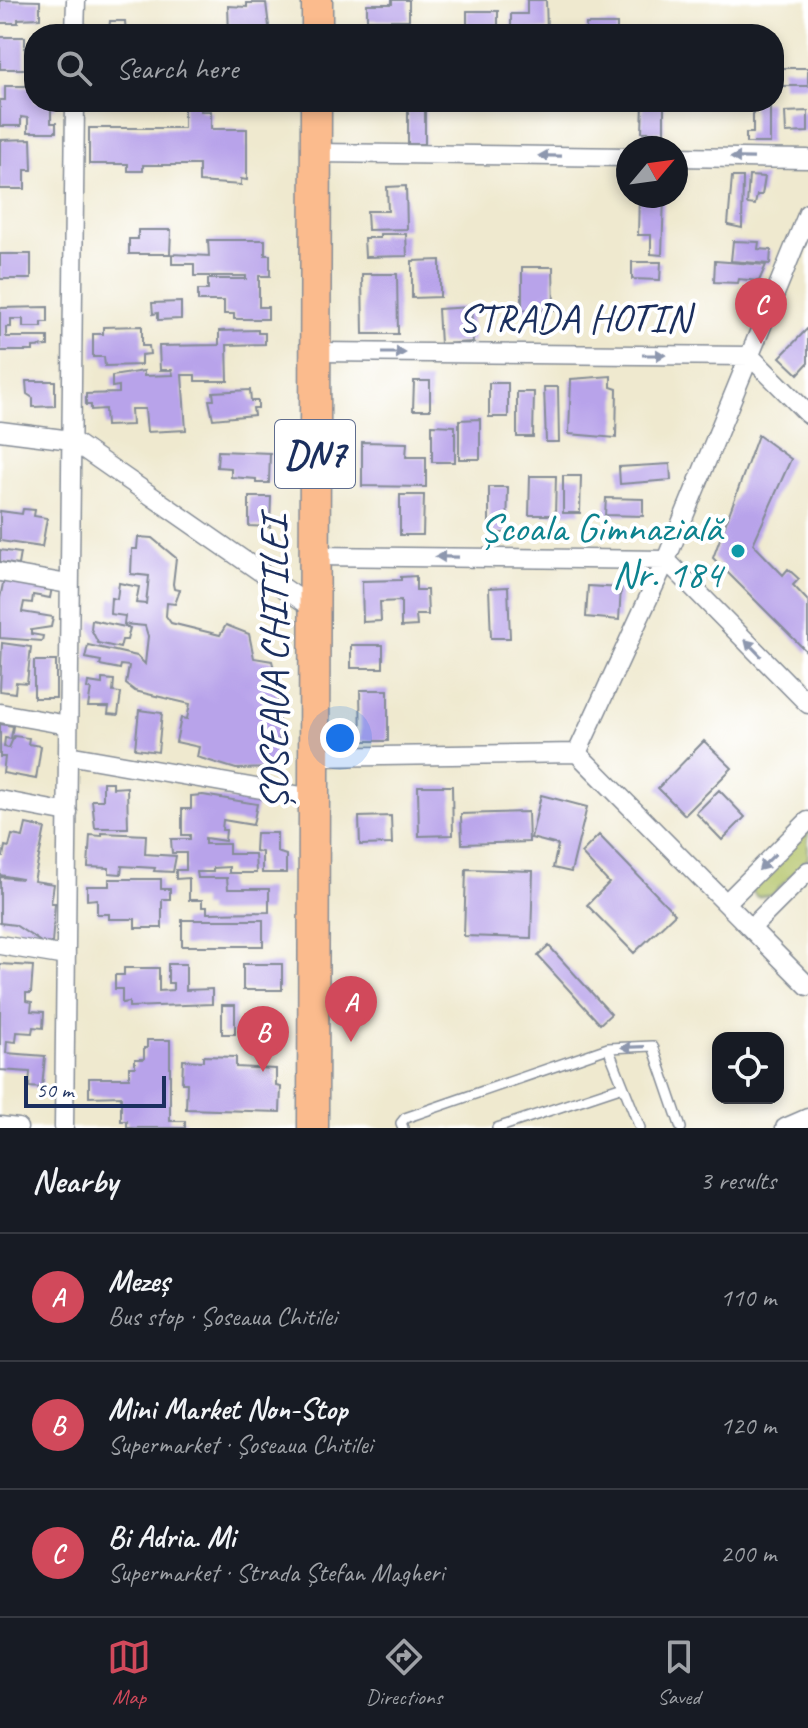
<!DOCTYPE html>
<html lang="en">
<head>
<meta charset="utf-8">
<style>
	body { margin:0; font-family:Caveat,sans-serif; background:#242831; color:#f1f3f6 }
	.controls { position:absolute; right:24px; bottom:24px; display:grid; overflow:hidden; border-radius:16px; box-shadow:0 4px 12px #0003 }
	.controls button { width:72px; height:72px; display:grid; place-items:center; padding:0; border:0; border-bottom:2px solid #363941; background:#171b24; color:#f1f3f6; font:40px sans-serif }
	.compass { position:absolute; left:616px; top:136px; width:72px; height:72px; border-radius:50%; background:#171b24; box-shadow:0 4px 12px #0003; rotate:61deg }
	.scale { position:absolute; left:24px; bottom:20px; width:142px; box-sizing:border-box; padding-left:8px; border:4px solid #1b2f5e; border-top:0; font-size:22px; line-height:28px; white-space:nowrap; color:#1b2f5e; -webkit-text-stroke:6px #fff; paint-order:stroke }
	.you { position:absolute; left:340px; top:738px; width:28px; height:28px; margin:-20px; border:6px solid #fff; border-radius:50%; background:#1a73e8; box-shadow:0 0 0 12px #1a73e833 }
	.badge { display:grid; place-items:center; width:52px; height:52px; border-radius:50%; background:#d1495b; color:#fff; font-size:26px; font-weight:700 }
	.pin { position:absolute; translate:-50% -66px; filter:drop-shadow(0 2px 4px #0008) }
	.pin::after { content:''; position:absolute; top:42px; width:28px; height:24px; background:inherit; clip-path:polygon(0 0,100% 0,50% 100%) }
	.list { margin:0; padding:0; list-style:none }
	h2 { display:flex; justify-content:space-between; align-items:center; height:104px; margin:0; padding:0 32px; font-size:34px }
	h2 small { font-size:26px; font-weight:400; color:#9ea1a6 }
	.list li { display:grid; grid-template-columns:52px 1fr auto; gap:24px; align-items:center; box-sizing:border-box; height:128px; padding:0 32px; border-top:2px solid #363941 }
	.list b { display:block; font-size:30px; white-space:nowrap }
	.list p { margin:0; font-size:26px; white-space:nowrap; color:#9ea1a6 }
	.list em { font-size:26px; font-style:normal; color:#9ea1a6 }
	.icon { flex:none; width:44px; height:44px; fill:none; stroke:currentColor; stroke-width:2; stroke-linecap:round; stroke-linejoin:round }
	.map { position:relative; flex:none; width:808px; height:1128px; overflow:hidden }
	.search { position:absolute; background:#171b24; box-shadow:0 4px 12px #0003; left:24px; right:24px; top:24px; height:88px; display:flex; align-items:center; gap:20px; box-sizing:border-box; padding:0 28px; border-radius:32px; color:#9ea1a6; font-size:30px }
	.sheet { height:488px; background:#171b24 }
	nav { display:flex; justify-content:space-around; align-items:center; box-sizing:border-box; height:112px; border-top:2px solid #363941; background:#171b24; font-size:22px; color:#9ea1a6 }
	nav a { display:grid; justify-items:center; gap:4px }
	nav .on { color:#d1495b }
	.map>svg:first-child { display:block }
	.green { fill:#b0c164; stroke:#667861; stroke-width:2 }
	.building { fill:#b8a3ea }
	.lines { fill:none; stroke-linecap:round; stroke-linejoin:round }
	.service-casing { stroke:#858c96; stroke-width:12 }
	.minor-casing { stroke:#858c96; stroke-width:21 }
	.primary-casing { stroke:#858c96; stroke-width:33 }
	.service { stroke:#fff; stroke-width:9 }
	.minor { stroke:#fff; stroke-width:18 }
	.primary { stroke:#fbbb8d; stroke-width:30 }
	.oneway { fill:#8d97ae }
	.culture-dot { fill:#0f9aa8; stroke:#fff; stroke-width:3 }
	.labels { text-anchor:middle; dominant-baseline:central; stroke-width:8; stroke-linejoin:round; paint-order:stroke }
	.shield { fill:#fff; stroke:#5f6d8e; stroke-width:2 }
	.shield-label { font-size:38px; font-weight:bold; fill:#1b2f5e }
	.street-label { font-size:40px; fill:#1b2f5e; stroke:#fff }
	.culture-label { font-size:40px; fill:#0d838f; stroke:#fff; text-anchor:end }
</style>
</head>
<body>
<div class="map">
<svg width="808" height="1128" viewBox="0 0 808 1128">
	<rect width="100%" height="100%" fill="#fff"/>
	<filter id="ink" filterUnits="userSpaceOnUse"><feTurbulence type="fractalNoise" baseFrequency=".0125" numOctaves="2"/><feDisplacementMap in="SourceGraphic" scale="16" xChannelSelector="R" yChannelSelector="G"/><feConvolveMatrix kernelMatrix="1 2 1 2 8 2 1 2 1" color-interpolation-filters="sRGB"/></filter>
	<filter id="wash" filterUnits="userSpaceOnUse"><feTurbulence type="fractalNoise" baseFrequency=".006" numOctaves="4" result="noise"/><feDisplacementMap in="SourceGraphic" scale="32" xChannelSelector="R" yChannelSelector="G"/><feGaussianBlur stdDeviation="1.8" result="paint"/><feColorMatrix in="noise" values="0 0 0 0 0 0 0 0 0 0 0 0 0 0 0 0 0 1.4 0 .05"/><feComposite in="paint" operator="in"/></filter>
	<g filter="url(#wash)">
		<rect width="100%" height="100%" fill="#efe9cf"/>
		<path class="green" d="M808 825V858L772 895 757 897 751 890Z"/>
		<g id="blocks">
			<path class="building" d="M0 0 40 1V18L18 19V23H0Z
				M392 0H409V20H367V4H392Z
				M527 0H546L547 30H531V34H511V14H527Z
				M247 3H266L270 34H229L228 6 247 7Z
				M467 11H498V34H467Z
				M110 21H125L126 34H93V30H109Z
				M365 24H409V34H365Z
				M586 24H617V34H586Z
				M0 37H25V69H0Z
				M782 68H808V86H782Z
				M5 86H34V102H55V109H51V123H56V132H28V118L21 117V126H0V100H5Z
				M184 102H200L201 111H211V129H247V180L241 179V185L199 182V165H143V171H128V164H89V128H184Z
				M408 102H425V144H408Z
				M753 102H770V143H746V133H753Z
				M643 103 664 104V132H642Z
				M808 111V132L786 133 785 112Z
				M31 139 32 170H25V189H0V140Z
				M749 176 765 177 762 195H757L755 205 747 204Z
				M732 177H743L742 228 728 225Z
				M406 186 407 229 368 230 367 211H388L387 187Z
				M639 196H664L662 255 651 254V235H638Z
				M138 230H171L170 254H129V239H138Z
				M380 234H406L407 256 365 257 364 238H380Z
				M208 240H265V255H270V276H259V307H268V319H234V314H224V301H198V290H208V279H246V276H194V264H172V254L209 256Z
				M733 241 759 242 758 249 771 250 770 264 731 261Z
				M0 254H31V279H0Z
				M440 260V297L412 298V261Z
				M715 261 766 265 759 281 739 279 738 283 714 282Z
				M632 262H661L660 280 632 279Z
				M522 267H553L554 310H522Z
				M362 274H397L398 334H363Z
				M181 302V319L158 320V313L153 314 152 303Z
				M48 307V322H42V327H23V319H11V327H6V337H48V346L33 347V351H0V308Z
				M471 307 473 342 440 344 438 309Z
				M142 326V346H149L150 354 141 355V365L105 366 104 357H93V334H103V327Z
				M808 328V363L798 374 780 357Z
				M258 330V333H265V344L227 345 228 381H195V375H182L186 430 147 432 145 409H131L132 425 106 426 105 409 91 410V405H86V394L119 393V386L112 387V376L144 371V376L173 375 172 370H160L159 346 219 345V331Z
				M611 376V387L617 389 616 438 569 434 571 379Z
				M26 381H55V406L33 407V398L27 394Z
				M414 381H430V410H413Z
				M489 383H508V417H489Z
				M544 387H558L559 442H546Z
				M250 390 251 401H258V408H253L254 415 213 419 209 400H214L213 392Z
				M517 392H534L533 437H517Z
				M480 419V459H459V420Z
				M432 425 455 426V462H432Z
				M758 435 791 459 753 544 783 575 788 569 799 579 793 585 808 601V653L713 558Z
				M362 442 407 443 406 457H426V487L362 486Z
				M218 451 270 453 269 483H256V479L231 477V468L217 467Z
				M670 464 671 480 620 484 619 467Z
				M530 476H556L555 515H529Z
				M563 476H581L580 513H563Z
				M489 487H508L507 533H489Z
				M400 495H424L423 535H400Z
				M249 497H271L270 527 249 526Z
				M606 498 643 499V516L605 515Z
				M23 509 35 510 34 516 47 518 42 547 0 541V511L22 514Z
				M138 537 152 538 176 558 173 584 174 589 180 590 175 604 167 603 166 616 171 623 220 635 226 625 249 634 254 658 272 661 278 685 280 768 236 769 197 757 199 747 176 742 181 718 187 719 190 704 135 691 126 684 129 666 121 665 120 669 100 665 101 661 85 658 88 645 137 656 145 664 148 636 145 626 124 624 125 616 110 614 111 598 117 599 119 583 139 587 136 603 146 604 149 576 131 574 132 549H137Z
				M0 550 20 553 18 565 0 562Z
				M416 576V590H427L428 615H416L417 626 401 627V601L380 602 381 621 363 622 362 581 401 580V577Z
				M4 579 52 587 50 598 33 595 32 603 24 602 22 612 53 617 51 627 31 630V634L43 636 42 641 0 638V598Z
				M588 586 621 588 619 620 586 617Z
				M508 587 510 638H491L489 588Z
				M92 620 130 628 127 640H122L120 648 98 643 91 629Z
				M2 643 31 647 27 683 16 682 15 693 0 691Z
				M351 645H383V668H351Z
				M34 661H56V698H34Z
				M102 679 114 680 113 692 121 693 118 715 108 714 109 707H88L91 689H87L88 682 102 684Z
				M360 690H388V741H361Z
				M139 710 162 713 158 752 135 749Z
				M0 724 13 726 11 739 5 738 4 747 9 748 14 736 29 738 28 744 41 746 36 779 3 773 5 757H0Z
				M704 741 732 768 685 815 658 788Z
				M103 782H113V788L127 787 128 828H95L92 800H103Z
				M418 786H452L453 835 419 836Z
				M719 790 745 817 722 840 696 813Z
				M203 795 257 804 253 825 223 820 222 830H226L225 841 205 838V844H229V854H255L256 873H229V867L213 868V872H197L198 878H227L228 889H269V912L207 913V907H202V900H189V878L176 879V870H186V853H172L171 839H190V835H182V809H191V796Z
				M541 795 587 807 571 872 553 868 558 845 531 838Z
				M528 812 529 842 462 844 461 814Z
				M391 816 392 844 360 845 359 817Z
				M26 824 45 828 34 881 54 884 51 903H55L52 944 41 942 15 925 0 923V877L22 879 0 875V857H3L5 846 9 847 12 835 23 837Z
				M102 833 146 835 145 854 176 856 173 872 154 871 155 868 122 866 121 874 109 873V868L88 867 90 835 102 836Z
				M256 833H277V852L286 855V873H262V852L255 851Z
				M599 835 675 914 634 953 587 905 609 883 581 853Z
				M466 869 533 871 531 938 464 936Z
				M109 879H161V889H170V899H162V928H135V919H109V914H97V899L87 900V886H109Z
				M182 920H263V946H182Z
				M549 946 611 1014 600 1024 538 956Z
				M0 964 33 966 31 993H26V1001L32 1002 31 1011 44 1012 43 1028 33 1027 32 1033 17 1032 16 1042 7 1041 6 1053 45 1056 42 1088 29 1087 30 1072 0 1070Z
				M168 964H186V990L212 989V1004L129 1007V1002L122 1003V989H115V975H124V968H159V991L173 990V983H168Z
				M243 964H282V990H243Z
				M222 1005H235V1034H222Z
				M147 1040H170V1121H185V1128H127V1121H121V1096L89 1097V1078H129V1067H135V1059H144V1048H147Z
				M203 1056 236 1057V1067L276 1069V1086L281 1087 280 1112 186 1109 187 1083H182L183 1060 203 1061Z"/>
		</g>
	</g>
	<g filter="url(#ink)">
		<use href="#blocks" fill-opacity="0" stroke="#858c96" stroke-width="2"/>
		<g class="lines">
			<defs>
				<path id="service" d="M608 1048 640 1128
					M403 1128 401 1123 405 1118 608 1048 653 1046 681 1128
					M497 1128 623 1086"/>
				<path id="minor" d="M75 34 76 0
					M316 153 628 157
					M676 157 808 159
					M316 352 750 356 808 414
					M0 431 71 440 314 609
					M314 556 666 560 808 704
					M0 572 68 584
					M0 713 68 725
					M577 753 666 560 808 213
					M68 755 313 798
					M313 757 577 753 808 986
					M0 800 68 813
					M726 903 808 821
					M751 928 808 871
					M0 945 66 956
					M0 1126 18 1128
					M64 1128 75 102
					M785 1128 808 1118"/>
				<path id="primary" d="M317 34V0
					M313 1128 316 102"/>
			</defs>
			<use href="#service" class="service-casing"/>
			<use href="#minor" class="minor-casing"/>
			<use href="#primary" class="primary-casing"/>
			<use href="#service" class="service"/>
			<use href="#minor" class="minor"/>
			<use href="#primary" class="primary"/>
		</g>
		<defs><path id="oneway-solid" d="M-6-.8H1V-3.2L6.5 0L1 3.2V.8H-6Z" transform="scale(2)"/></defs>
		<g class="oneway">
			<use href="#oneway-solid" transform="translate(550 156) rotate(-179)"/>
			<use href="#oneway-solid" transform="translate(742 158) rotate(-179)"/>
			<use href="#oneway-solid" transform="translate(394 353)"/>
			<use href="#oneway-solid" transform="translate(654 355)"/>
			<use href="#oneway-solid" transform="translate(447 557) rotate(-179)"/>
			<use href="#oneway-solid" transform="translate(753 648) rotate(-134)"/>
			<use href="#oneway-solid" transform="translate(767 862) rotate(135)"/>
			<use href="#oneway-solid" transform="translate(633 1047) rotate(178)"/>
		</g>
	</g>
	<circle class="culture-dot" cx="738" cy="551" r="8"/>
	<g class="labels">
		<rect class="shield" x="275" y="420" width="80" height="68" rx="6"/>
		<g class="shield-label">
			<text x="315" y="454">DN7</text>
		</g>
		<g class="street-label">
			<text x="574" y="318">STRADA HOTIN</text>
			<text transform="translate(274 663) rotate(-90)">ȘOSEAUA CHITILEI</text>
		</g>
		<g class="culture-label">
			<text x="722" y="528">Școala Gimnazială<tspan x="722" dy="46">Nr. 184</tspan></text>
		</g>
	</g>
</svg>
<div class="controls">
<button><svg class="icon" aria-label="locate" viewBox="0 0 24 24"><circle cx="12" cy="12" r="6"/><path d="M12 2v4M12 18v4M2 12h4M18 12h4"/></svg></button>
</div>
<svg class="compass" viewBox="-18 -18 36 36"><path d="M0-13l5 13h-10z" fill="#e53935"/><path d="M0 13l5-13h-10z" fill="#9ea1a6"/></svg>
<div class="scale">50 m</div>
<div class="you"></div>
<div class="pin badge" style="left:351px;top:1042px">A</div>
<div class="pin badge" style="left:263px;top:1072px">B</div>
<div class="pin badge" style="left:761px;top:344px">C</div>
<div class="search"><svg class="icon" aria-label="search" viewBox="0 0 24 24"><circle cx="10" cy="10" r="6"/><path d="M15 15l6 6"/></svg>Search here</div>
</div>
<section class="sheet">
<h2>Nearby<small>3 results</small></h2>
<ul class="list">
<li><span class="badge">A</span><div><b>Mezeș</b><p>Bus stop · Șoseaua Chitilei</p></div><em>110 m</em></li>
<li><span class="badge">B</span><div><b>Mini Market Non-Stop</b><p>Supermarket · Șoseaua Chitilei</p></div><em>120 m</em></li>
<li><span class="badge">C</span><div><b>Bi Adria. Mi</b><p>Supermarket · Strada Ștefan Magheri</p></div><em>200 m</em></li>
</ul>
</section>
<nav>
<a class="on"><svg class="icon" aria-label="map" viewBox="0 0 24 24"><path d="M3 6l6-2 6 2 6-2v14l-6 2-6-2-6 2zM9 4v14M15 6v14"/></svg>Map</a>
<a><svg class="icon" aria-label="directions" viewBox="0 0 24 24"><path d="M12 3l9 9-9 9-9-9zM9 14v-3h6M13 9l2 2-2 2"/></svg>Directions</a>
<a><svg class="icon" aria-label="saved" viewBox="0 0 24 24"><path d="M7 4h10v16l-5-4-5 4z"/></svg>Saved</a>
</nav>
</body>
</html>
